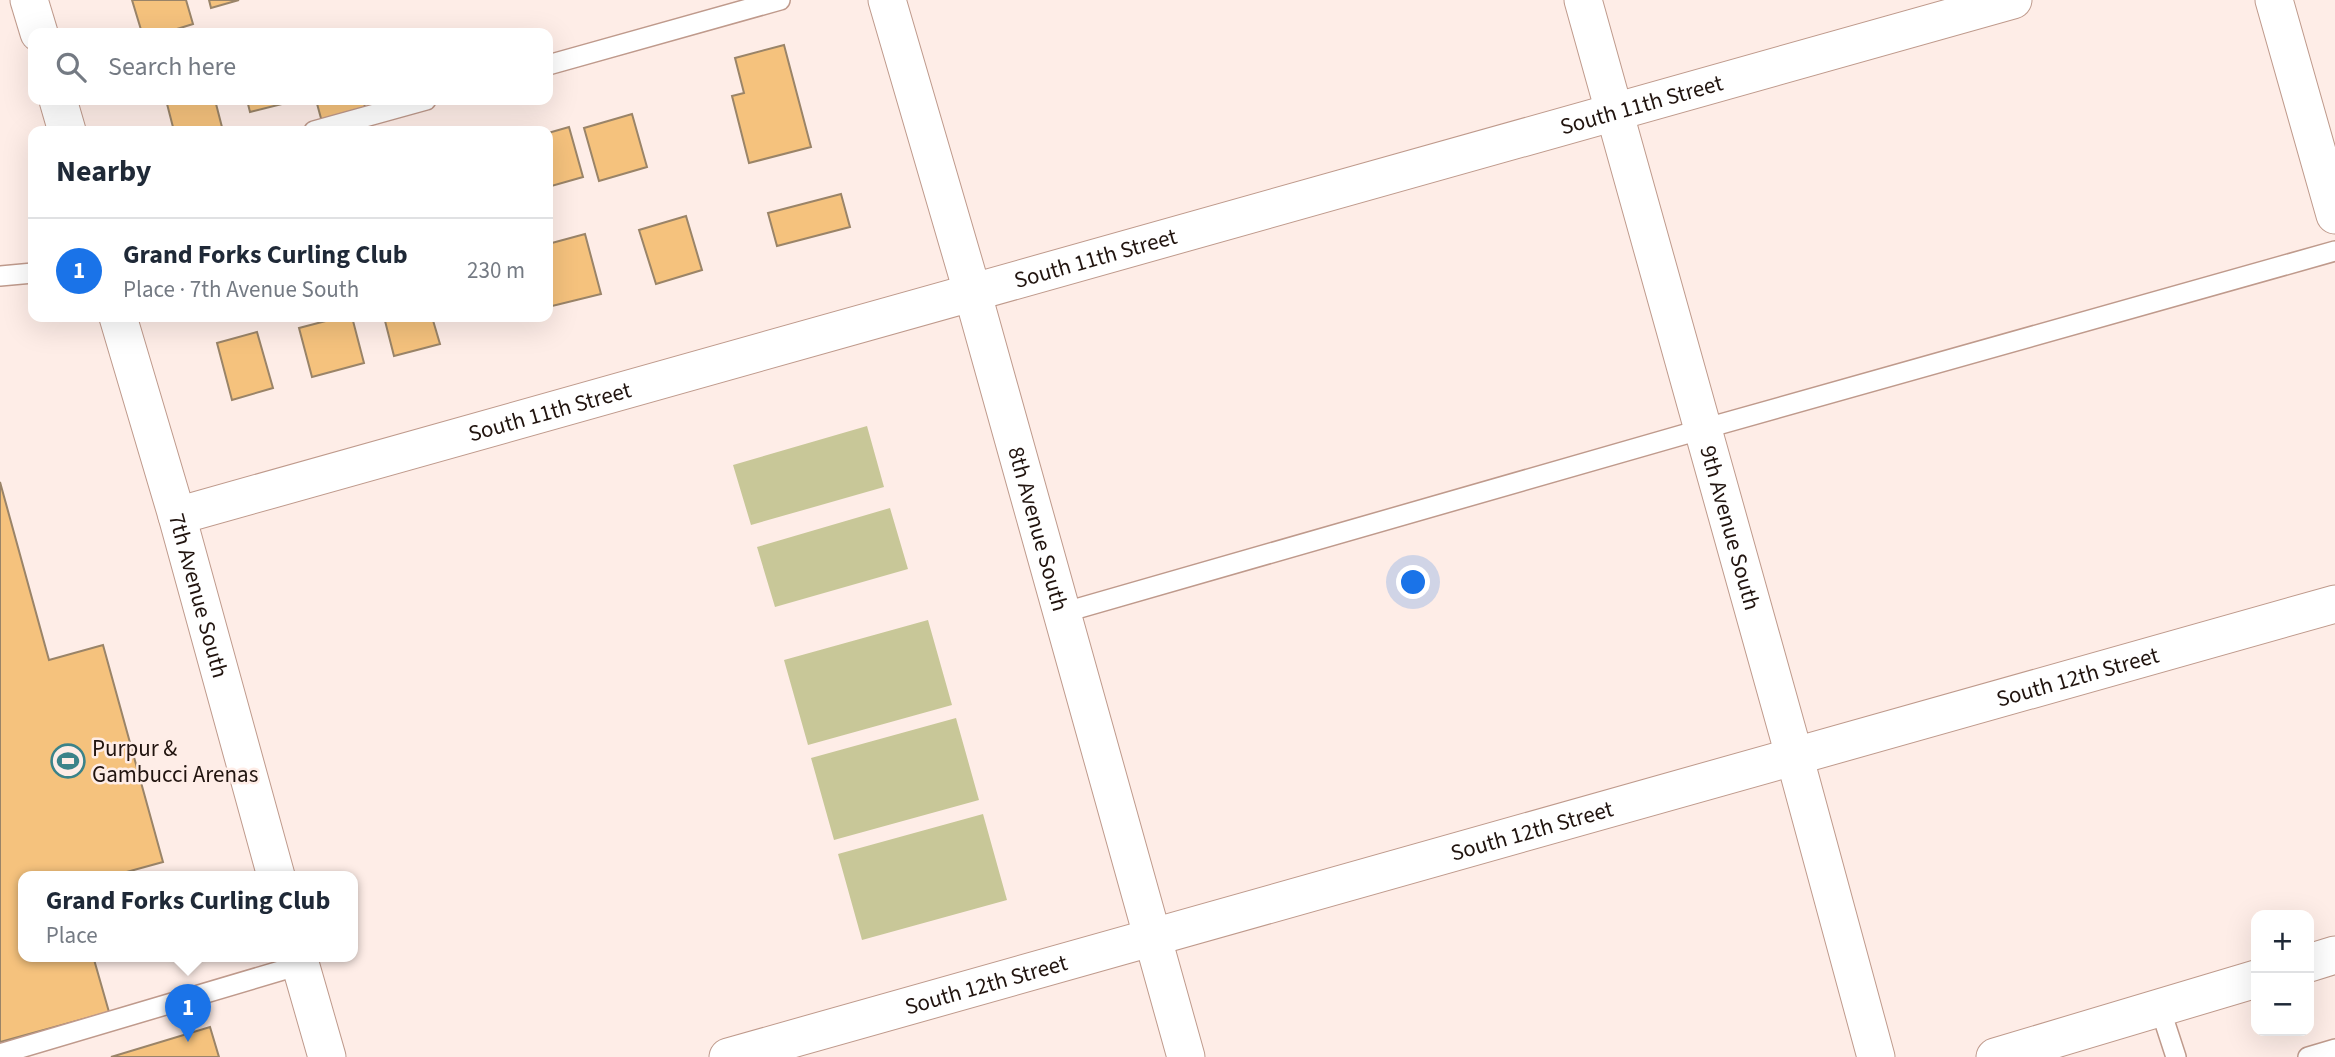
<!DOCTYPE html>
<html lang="en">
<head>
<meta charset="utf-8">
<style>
	body { margin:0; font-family:"Source Sans 3",sans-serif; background:#f6f6f7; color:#1f2937 }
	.controls { position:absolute; right:21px; bottom:21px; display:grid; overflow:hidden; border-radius:14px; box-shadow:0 7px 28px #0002 }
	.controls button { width:63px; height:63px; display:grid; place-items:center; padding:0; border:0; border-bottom:2px solid #e0e1e3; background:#fff; color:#1f2937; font:35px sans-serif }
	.you { position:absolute; left:1414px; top:583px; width:24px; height:24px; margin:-18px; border:5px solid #fff; border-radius:50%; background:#1a73e8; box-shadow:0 0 0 10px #1a73e833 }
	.badge { display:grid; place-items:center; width:46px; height:46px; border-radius:50%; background:#1a73e8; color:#fff; font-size:23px; font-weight:700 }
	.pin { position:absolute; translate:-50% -58px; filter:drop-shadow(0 2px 4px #0008) }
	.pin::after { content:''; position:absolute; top:37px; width:24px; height:21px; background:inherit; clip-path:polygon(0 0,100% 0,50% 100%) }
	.popup { position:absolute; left:18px; top:871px; width:340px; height:91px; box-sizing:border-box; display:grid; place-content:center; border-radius:14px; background:#fff; filter:drop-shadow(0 2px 5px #0005); font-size:23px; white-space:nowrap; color:#747a83 }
	.popup b { font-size:26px; color:#1f2937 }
	.popup::after { content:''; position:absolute; left:50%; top:100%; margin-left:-14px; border:14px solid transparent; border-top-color:#fff }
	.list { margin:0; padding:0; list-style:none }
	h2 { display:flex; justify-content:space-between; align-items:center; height:91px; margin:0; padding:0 28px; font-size:30px }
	h2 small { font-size:23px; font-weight:400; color:#747a83 }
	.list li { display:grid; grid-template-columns:46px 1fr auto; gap:21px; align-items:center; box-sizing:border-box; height:105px; padding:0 28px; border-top:2px solid #e0e1e3 }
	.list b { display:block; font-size:26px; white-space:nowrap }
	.list p { margin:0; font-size:23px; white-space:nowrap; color:#747a83 }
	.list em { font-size:23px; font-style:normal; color:#747a83 }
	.icon { flex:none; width:38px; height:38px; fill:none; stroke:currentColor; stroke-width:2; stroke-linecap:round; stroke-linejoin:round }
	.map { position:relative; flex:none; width:2335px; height:1057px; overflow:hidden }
	.search { position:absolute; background:#fff; box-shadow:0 7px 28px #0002; left:28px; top:28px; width:525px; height:77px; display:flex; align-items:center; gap:18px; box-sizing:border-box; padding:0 24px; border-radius:14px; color:#747a83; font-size:26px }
	.panel { position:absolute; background:#fff; box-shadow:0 7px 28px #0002; left:28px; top:126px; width:525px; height:196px; border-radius:14px }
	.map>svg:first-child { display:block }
	.green { fill:#c8c798 }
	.building { fill:#f5c27d; stroke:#9a8468; stroke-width:2 }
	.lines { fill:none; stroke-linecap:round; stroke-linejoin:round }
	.service-casing { stroke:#bf9a8c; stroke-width:22 }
	.minor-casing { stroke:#bf9a8c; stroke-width:39 }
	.service { stroke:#fff; stroke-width:19 }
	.minor { stroke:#fff; stroke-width:37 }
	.labels { text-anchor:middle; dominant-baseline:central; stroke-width:5; stroke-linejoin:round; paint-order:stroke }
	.street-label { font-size:23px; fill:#21140f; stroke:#feede7 }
	.poi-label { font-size:23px; fill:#21140f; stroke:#feede7; text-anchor:start }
</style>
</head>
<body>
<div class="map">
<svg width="2335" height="1057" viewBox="0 0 2335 1057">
	<rect width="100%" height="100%" fill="#feede7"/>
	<path class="green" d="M867 426 884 487 751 525 733 465Z
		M890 508 908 569 775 607 757 547Z
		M928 620 952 705 808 745 784 660Z
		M956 718 979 800 834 840 811 758Z
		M983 814 1007 900 862 940 838 854Z"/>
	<path class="building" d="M132 0H186L193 24 164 33H142Z
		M209 0H239L211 8Z
		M784 45 811 147 749 163 732 96 744 93 735 58Z
		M166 100H215L223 131H174Z
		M247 100H298L250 112Z
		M316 100H363L366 110 322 122Z
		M632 114 647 167 599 181 584 128Z
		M569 127 583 177 548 187V133Z
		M841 194 850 227 777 246 768 213Z
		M686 216 702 270 656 284 639 230Z
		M585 234 601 294 548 307V244Z
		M341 317H352L364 363 312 377 299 328Z
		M384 317H432L440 344 394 356Z
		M257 332 273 388 232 400 217 343Z
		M0 482 49 660 103 645 163 862 112 876H24V956H93L109 1012 0 1042Z
		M210 1027 219 1057H111Z"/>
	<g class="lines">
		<defs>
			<path id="service" d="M548 65 780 0
				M314 131 426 100
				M0 276 33 273
				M1062 613 1703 429 2335 251
				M2160 1008 2176 1057
				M0 1054 300 965
				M2308 1057 2335 1049"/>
			<g id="minor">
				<path d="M29 0 39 33"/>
				<path id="s1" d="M887 0 972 291 1186 1057"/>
				<path id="s2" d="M1583 0 1794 755 1876 1057"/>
				<path d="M2274 0 2335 215"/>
				<path d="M58 100 67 131"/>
				<path id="s3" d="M118 317 177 516 276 876"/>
				<path id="s4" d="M177 516 2013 0"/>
				<path d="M298 956 327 1057"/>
				<path d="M2309 963 2335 955"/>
				<path id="s5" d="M728 1057 2335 604"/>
				<path d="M1995 1057 2256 979"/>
			</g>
		</defs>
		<use href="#service" class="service-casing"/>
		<use href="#minor" class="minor-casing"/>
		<use href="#service" class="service"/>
		<use href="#minor" class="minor"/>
	</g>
	<defs>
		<symbol id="stadium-ring" viewBox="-11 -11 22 22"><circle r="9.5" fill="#feede7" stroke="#3b8389" stroke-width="1.5"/><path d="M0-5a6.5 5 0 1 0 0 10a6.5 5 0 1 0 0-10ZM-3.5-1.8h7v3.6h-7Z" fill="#3b8389"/></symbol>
	</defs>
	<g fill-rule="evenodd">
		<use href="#stadium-ring" x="49" y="742" width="38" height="38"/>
	</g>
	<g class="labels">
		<g class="street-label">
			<text stroke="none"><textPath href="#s4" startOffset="1521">South 11th Street</textPath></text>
			<text stroke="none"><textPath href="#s4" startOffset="954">South 11th Street</textPath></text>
			<text stroke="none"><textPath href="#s4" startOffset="387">South 11th Street</textPath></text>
			<text stroke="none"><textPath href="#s1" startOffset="550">8th Avenue South</textPath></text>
			<text stroke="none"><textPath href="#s2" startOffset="548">9th Avenue South</textPath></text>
			<text stroke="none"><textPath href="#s3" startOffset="290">7th Avenue South</textPath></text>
			<text stroke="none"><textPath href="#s5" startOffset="1402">South 12th Street</textPath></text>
			<text stroke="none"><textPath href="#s5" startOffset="835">South 12th Street</textPath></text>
			<text stroke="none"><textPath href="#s5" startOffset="268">South 12th Street</textPath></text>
		</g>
		<g class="poi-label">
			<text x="92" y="748">Purpur &amp;<tspan x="92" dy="26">Gambucci Arenas</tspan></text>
		</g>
	</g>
</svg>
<div class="controls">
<button>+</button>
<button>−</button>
</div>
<div class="you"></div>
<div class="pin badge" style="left:188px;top:1042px">1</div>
<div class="popup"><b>Grand Forks Curling Club</b>Place</div>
<div class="search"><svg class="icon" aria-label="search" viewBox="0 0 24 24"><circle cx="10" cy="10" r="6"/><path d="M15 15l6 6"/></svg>Search here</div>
<section class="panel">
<h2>Nearby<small></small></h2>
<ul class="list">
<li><span class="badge">1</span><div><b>Grand Forks Curling Club</b><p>Place · 7th Avenue South</p></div><em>230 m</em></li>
</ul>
</section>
</div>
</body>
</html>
